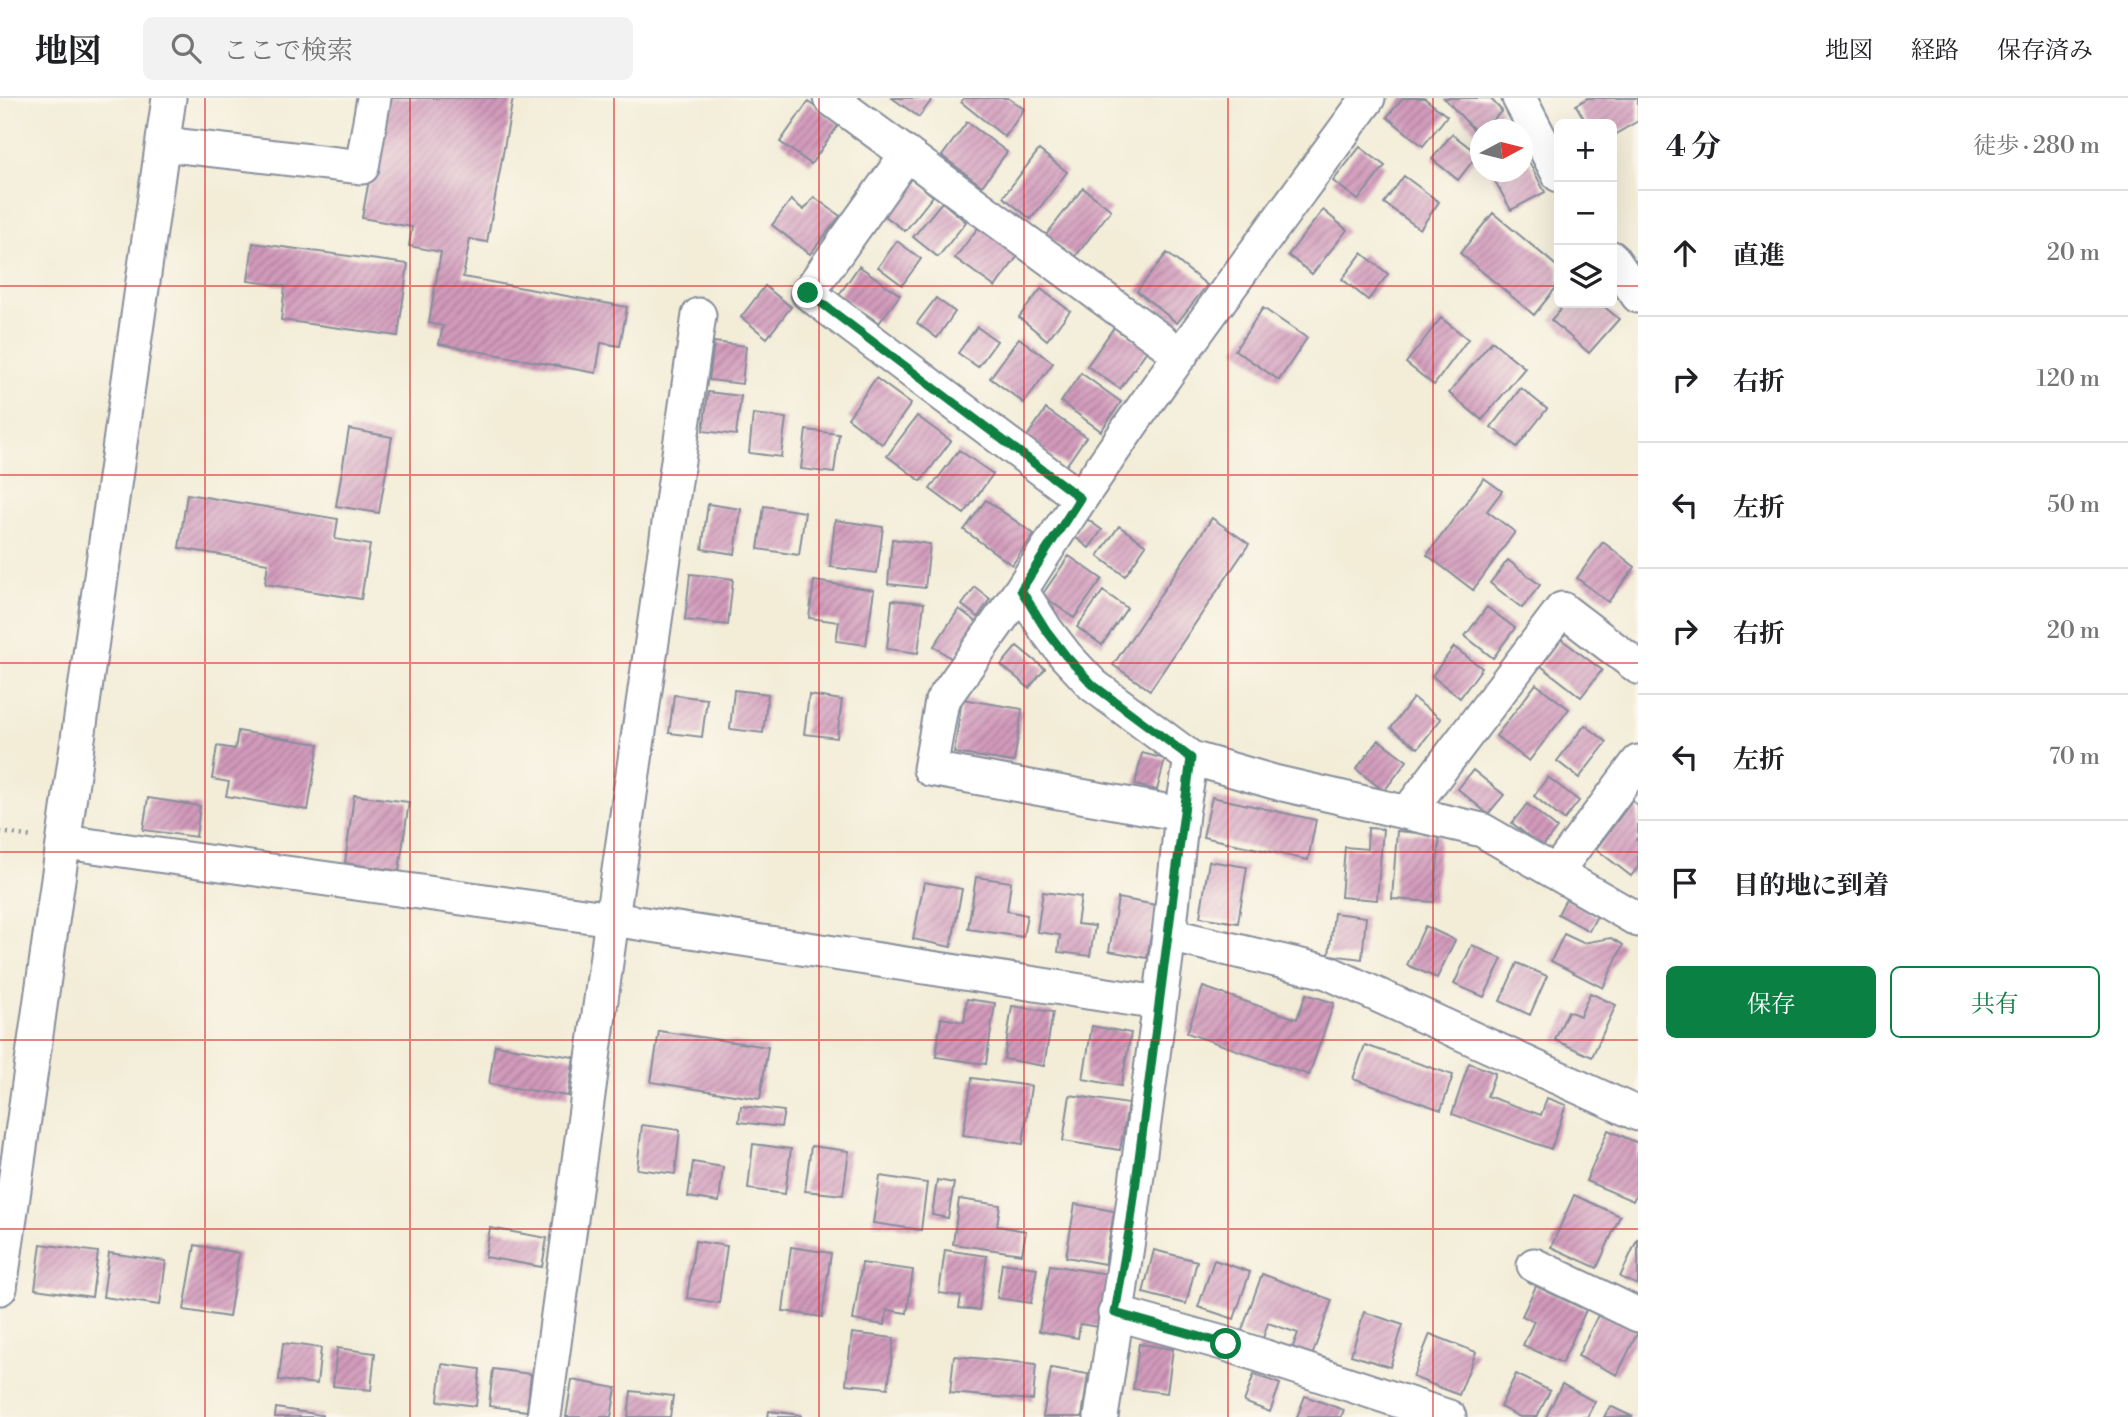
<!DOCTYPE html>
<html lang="ja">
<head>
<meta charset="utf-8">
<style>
	body { margin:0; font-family:"Libre Bodoni","Noto Serif JP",serif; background:#f2f2f2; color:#202124 }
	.controls { position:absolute; right:21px; top:21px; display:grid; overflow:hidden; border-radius:10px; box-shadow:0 7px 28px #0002 }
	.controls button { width:63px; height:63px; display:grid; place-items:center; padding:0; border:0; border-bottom:2px solid #e0e0e0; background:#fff; color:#202124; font:35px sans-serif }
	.compass { position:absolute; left:1470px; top:21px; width:63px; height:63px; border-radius:50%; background:#fff; box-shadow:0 7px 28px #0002; rotate:83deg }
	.stop { position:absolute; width:21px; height:21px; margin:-16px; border:5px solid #0b8043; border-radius:50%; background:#fff }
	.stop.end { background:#0b8043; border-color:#fff; box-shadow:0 2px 7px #0008 }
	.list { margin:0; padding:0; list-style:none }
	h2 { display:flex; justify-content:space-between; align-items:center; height:91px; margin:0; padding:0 28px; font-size:30px }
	h2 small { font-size:23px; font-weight:400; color:#757577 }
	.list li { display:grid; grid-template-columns:46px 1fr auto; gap:21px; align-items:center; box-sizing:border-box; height:126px; padding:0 28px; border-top:2px solid #e0e0e0 }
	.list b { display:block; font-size:26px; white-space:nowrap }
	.list em { font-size:23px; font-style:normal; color:#757577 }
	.actions { display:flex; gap:14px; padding:21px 28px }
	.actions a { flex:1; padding:16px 0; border:2px solid #0b8043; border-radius:10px; text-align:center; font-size:24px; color:#0b8043 }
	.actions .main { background:#0b8043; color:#fff }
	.icon { flex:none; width:38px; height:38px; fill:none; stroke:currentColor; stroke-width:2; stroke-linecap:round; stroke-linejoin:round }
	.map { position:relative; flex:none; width:1638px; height:1319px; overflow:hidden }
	header { display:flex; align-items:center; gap:42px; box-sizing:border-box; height:98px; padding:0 35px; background:#fff; border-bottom:2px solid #e0e0e0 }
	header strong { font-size:33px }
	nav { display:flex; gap:38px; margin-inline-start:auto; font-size:24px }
	.search { width:490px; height:63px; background:#f2f2f2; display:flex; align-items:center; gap:18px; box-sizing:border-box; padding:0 24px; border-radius:10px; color:#757577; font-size:26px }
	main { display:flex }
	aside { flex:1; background:#fff }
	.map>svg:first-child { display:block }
	.building { fill:url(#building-hatch) }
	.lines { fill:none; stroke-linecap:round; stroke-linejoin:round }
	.street-casing { stroke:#878e9b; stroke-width:37 }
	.path { stroke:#878e9b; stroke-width:4.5; stroke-dasharray:2 5; stroke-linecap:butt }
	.street { stroke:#fff; stroke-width:33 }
	.route { stroke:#0b8043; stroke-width:9 }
	.grid { fill:none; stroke:#d62828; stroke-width:2; stroke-opacity:0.55 }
</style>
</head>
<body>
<header>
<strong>地図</strong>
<div class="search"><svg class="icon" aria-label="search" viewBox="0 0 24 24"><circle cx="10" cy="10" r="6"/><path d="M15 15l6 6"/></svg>ここで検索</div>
<nav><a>地図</a><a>経路</a><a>保存済み</a></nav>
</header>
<main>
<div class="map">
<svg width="1638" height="1319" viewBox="0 0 1638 1319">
	<defs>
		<pattern id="building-hatch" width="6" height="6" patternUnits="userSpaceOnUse" patternTransform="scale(1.75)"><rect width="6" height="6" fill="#d29abb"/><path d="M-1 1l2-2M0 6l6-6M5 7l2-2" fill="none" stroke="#aa7e9b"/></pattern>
	</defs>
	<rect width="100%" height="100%" fill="#fbf7ec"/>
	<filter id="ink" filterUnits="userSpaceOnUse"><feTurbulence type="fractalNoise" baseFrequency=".0143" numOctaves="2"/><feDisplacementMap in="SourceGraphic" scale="14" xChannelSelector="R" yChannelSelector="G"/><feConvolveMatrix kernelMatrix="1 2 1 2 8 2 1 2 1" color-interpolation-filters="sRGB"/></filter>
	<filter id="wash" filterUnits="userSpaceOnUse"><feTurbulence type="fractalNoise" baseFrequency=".00686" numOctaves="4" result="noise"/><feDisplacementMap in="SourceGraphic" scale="28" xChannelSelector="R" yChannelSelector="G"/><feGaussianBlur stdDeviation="1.57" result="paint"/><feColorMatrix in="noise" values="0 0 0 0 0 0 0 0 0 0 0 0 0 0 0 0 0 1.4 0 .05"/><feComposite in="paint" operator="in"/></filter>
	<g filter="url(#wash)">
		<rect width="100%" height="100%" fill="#f3edd8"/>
		<g id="blocks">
			<path class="building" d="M384 0H513L487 144 470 141 463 179 627 209 620 248 601 245 596 275 439 246 443 228 429 225 441 154 409 148 412 129 362 120Z
				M892 0H933L919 19Z
				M964 0H1008L1024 11 1005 39 961 4Z
				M1403 0H1424L1447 18 1423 48 1387 19Z
				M1444 0H1490L1502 13 1478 36Z
				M1588 0H1638V23L1612 38V26H1587L1576 7Z
				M808 4 839 26 811 66 780 44Z
				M967 24 1007 54 982 88 942 58Z
				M1452 36 1478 56 1458 82 1432 61Z
				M1360 49 1385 68 1358 102 1333 83Z
				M1522 51 1545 94 1511 112 1490 74H1522Z
				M1039 52 1067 74 1031 121 1003 99Z
				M908 78 933 98 905 133 880 114Z
				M1404 78 1439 104 1420 131 1384 105Z
				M1083 90 1111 112 1075 159 1046 137Z
				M814 99 840 118 810 156 772 127 791 102 804 112Z
				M942 104 966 124 938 159 913 139Z
				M1323 112 1347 132 1312 176 1288 157Z
				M1493 115 1559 170V186L1534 217 1460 155Z
				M981 126 1020 155 995 189 955 160Z
				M897 143 921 161 902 187 878 169Z
				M253 145 408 166 398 238 281 222 285 188 248 183Z
				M1167 155 1207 187 1177 225 1137 193Z
				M1362 155 1388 176 1368 202 1342 181Z
				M859 168 900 197 879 225 839 197Z
				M765 188 791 209 767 240 741 219Z
				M1041 191 1070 213 1047 242 1019 219Z
				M936 200 955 214 937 240 917 225Z
				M1566 205H1600L1619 221 1589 255 1551 222Z
				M1263 210 1307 240 1279 282 1235 252Z
				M1441 220 1468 241 1434 287 1406 265Z
				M1115 228 1148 251 1120 291 1087 268Z
				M977 229 997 243 978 269 958 255Z
				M1019 240 1053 265 1024 305 990 280Z
				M1492 243 1525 270 1482 322 1449 295Z
				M714 244 746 248 742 286 709 282Z
				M1081 275 1121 304 1101 333 1061 304Z
				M876 280 911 306 882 346 848 320Z
				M1521 290 1547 311 1517 349 1491 329Z
				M708 294 741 298 736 337 703 333Z
				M1046 311 1086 339 1066 368 1026 340Z
				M753 316 786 320 781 359 749 355Z
				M917 318 951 343 921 383 887 358Z
				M349 331 392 339 379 415 336 408Z
				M806 332 839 336 834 375 801 371Z
				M959 352 993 376 964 416 930 391Z
				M1484 380 1502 393 1487 413 1515 434 1473 492 1427 457Z
				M187 396 338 421 335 441 370 447 361 501 265 486 268 465 179 450Z
				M986 402 1034 436 1012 467 964 432Z
				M708 406 741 411 735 456 702 451Z
				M764 408 805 414 799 457 758 451Z
				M1212 420 1249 446 1150 592 1113 567Z
				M1087 421 1102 432 1089 450 1074 438Z
				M835 422 883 429 877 475 830 469Z
				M1119 428 1146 447 1125 478 1098 458Z
				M892 441 930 446 925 490 888 486Z
				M1603 444 1635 469 1608 504 1577 480Z
				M1069 458 1102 481 1074 520 1042 497Z
				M1508 462 1540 487 1522 510 1490 485Z
				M690 476 733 481 728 527 685 522Z
				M814 483 874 492 866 547 836 543 839 524 809 520Z
				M975 489 990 501 978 519 962 507Z
				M1103 493 1127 510 1102 547 1077 529Z
				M892 502 924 505 918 555 887 551Z
				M1487 509 1515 530 1493 560 1465 538Z
				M959 511 978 525 952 561 934 548Z
				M1561 541 1602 572 1581 599 1541 568Z
				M1017 548 1045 571 1029 590 1001 567Z
				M1454 549 1482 570 1460 600 1432 578Z
				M1536 586 1569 611 1529 663 1496 638Z
				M734 592 768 596 763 635 730 631Z
				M674 597 707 601 702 639 669 635Z
				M809 597 842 602 837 640 804 636Z
				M1413 600 1441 621 1418 650 1391 630Z
				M962 601 1022 611 1014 664 954 655Z
				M1585 627 1607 644 1579 680 1557 663Z
				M238 633 319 646 308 712 226 698 229 684 212 681 217 648 235 651Z
				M1379 642 1407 663 1384 693 1356 671Z
				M1142 655 1165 661 1157 692 1135 687Z
				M1473 672 1504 697 1488 716 1458 691Z
				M1548 679 1579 703 1564 722 1534 698Z
				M354 697 409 704 399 773 345 765Z
				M1212 699 1316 722 1308 762 1203 739Z
				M148 700 200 708 196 739 143 732Z
				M1632 703 1638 707V739L1636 742 1638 743V769L1631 778 1596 751Z
				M1527 706 1557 730 1542 749 1512 725Z
				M1368 730 1383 731 1377 802 1341 799 1345 749 1367 751Z
				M1397 733 1440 737 1434 804 1392 801Z
				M1209 763 1247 769 1238 825 1200 819Z
				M976 779 1011 784 1007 813 1027 817 1023 839 968 831Z
				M924 784 962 791 951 849 913 841Z
				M1043 794 1081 799 1077 826 1095 828 1090 858 1058 854 1060 837 1037 834Z
				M1118 800 1156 807 1147 860 1109 853Z
				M1566 801 1597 818 1589 833 1558 816Z
				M1334 815 1366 819 1362 861 1329 857Z
				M1425 828 1455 842 1437 880 1407 867Z
				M1564 836 1583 845 1611 840 1623 847 1603 890 1551 863Z
				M1472 847 1502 861 1484 899 1454 886Z
				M1517 865 1547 878 1530 917 1500 903Z
				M1203 889 1297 921 1306 896 1334 905 1309 977 1187 935Z
				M1590 895 1616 907 1592 959 1555 942 1568 913 1580 918Z
				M967 901 995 905 986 966 936 959 941 920 964 924Z
				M1012 908 1053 914 1044 968 1004 961Z
				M1092 928 1131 935 1121 988 1083 981Z
				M659 933 768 949 760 1001 651 984Z
				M495 947 574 959 568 998 489 986Z
				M1365 947 1453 977 1441 1012 1353 981Z
				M1469 965 1495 975 1487 998 1541 1017 1547 1000 1566 1007 1551 1051 1452 1016Z
				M972 980 1031 988 1023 1046 963 1037Z
				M1070 997 1128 1006 1120 1052 1063 1043Z
				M741 1008 784 1013 781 1029 739 1024Z
				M642 1027 680 1032 675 1076 637 1071Z
				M1608 1032 1638 1045V1092L1633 1103 1586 1083Z
				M753 1046 791 1051 785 1096 748 1091Z
				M811 1048 849 1053 843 1097 805 1093Z
				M693 1064 723 1069 719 1104 688 1099Z
				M880 1078 927 1085 921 1132 873 1125Z
				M937 1082 954 1085 948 1120 932 1117Z
				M1574 1097 1620 1118 1597 1170 1551 1149Z
				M959 1101 1000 1107 997 1128 1026 1133 1022 1156 953 1146Z
				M1075 1106 1114 1113 1105 1166 1066 1159Z
				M490 1130 547 1140 542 1169 485 1159Z
				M1638 1140V1187L1620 1179Z
				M695 1143 727 1148 719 1205 687 1200Z
				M41 1146 98 1154 92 1199 35 1191Z
				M195 1147 239 1155 229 1219 184 1212Z
				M791 1149 831 1155 822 1219 783 1213Z
				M945 1152 987 1158 979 1212 959 1210 961 1198 939 1195Z
				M1154 1152 1197 1163 1186 1206 1143 1195Z
				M109 1155 166 1163 160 1207 103 1199Z
				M1214 1162 1250 1174 1234 1221 1198 1209Z
				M862 1165 913 1172 907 1215 887 1212 885 1227 853 1222Z
				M1002 1165 1037 1170 1031 1205 997 1200Z
				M1050 1167 1108 1176 1099 1229 1080 1226 1078 1240 1039 1233Z
				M1262 1176 1332 1202 1312 1258 1292 1251 1298 1235 1268 1225 1262 1243 1241 1235Z
				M1536 1188 1586 1212 1562 1265 1523 1247 1534 1223 1522 1218Z
				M1364 1214 1403 1227 1390 1269 1351 1257Z
				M1599 1215 1638 1234 1617 1277 1578 1258Z
				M852 1235 894 1240 888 1290 846 1286Z
				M1430 1236 1476 1254 1459 1297 1413 1279Z
				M283 1245 321 1250 317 1286 279 1282Z
				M1139 1246 1173 1251 1167 1295 1133 1291Z
				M337 1250 375 1255 371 1292 333 1288Z
				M954 1258 1036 1266 1033 1302 950 1295Z
				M442 1266 480 1271 476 1308 438 1303Z
				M1051 1270 1088 1276 1082 1319H1043Z
				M493 1271 531 1276 527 1313 489 1308Z
				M1254 1276 1280 1286 1270 1314 1244 1304Z
				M1516 1276 1550 1293 1537 1319H1520L1500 1309Z
				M572 1282 616 1290 611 1319H566Z
				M1562 1286 1595 1304 1587 1319H1546Z
				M631 1293 673 1298 670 1319H628Z
				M1305 1298 1344 1312 1341 1319H1297Z
				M1610 1308 1633 1319H1604Z
				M276 1310 322 1317V1319H275Z
				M769 1313 801 1317V1319H768Z"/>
		</g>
	</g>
	<g filter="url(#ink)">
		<use href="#blocks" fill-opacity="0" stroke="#878e9b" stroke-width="2"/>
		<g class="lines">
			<defs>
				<path id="street" d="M830 0 1181 257
					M1368 0C1250 162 1128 322 1021 492L1046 532 1066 558 1093 587 1191 660 1274 684 1482 732 1638 822
					M1519 0 1559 77
					M163 46 362 69 374 0
					M907 56 808 195 1080 400
					M1612 160 1638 198
					M1021 492 942 603 930 671 1182 716
					M1408 714 1562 511 1638 569
					M65 744 612 821 1159 905
					M1556 774 1638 664
					M1169 837 1327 874 1638 1016
					M1534 1167 1638 1217
					M0 1190 169 0
					M1115 1215 1226 1246 1449 1319
					M544 1319 612 821 699 217
					M1101 1319 1131 1122 1169 837 1182 716 1191 660"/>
			</defs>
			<use href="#street" class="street-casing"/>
			<path class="path" d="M0 734 33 739"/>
			<use href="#street" class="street"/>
		</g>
	</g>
	<g class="lines" filter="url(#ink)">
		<path class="route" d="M808 195 1080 400 1021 492 1046 532 1066 558 1093 587 1191 660 1131 1122 1115 1215 1226 1246"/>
	</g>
	<path class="grid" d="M205 0V1319M410 0V1319M614 0V1319M819 0V1319M1024 0V1319M1228 0V1319M1433 0V1319M0 188H1559M1612 188H1638M0 377H1638M0 565H1638M0 754H1638M0 942H1638M0 1131H1638"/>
</svg>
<div class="controls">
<button>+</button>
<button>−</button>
<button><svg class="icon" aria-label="layers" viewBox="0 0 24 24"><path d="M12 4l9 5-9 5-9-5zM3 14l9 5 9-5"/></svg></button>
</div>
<svg class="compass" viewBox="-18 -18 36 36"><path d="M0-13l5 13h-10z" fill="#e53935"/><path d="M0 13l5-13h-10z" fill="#757577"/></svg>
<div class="stop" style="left:1226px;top:1246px"></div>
<div class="stop end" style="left:808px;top:195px"></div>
</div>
<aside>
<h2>4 分<small>徒歩 · 280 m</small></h2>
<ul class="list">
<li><svg class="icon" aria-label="ahead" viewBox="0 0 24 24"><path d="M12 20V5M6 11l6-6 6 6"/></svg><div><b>直進</b></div><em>20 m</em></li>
<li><svg class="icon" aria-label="right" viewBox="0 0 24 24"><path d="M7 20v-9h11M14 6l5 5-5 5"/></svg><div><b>右折</b></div><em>120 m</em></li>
<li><svg class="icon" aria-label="left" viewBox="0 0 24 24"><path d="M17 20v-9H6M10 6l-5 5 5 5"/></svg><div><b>左折</b></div><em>50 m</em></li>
<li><svg class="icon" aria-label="right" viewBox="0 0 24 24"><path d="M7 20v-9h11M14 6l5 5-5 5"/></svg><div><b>右折</b></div><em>20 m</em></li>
<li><svg class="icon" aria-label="left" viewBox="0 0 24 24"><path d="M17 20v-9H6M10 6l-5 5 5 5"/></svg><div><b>左折</b></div><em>70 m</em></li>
<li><svg class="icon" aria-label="arrive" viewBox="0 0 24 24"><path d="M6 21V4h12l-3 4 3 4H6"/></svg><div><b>目的地に到着</b></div></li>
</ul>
<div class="actions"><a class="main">保存</a><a>共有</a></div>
</aside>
</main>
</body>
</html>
